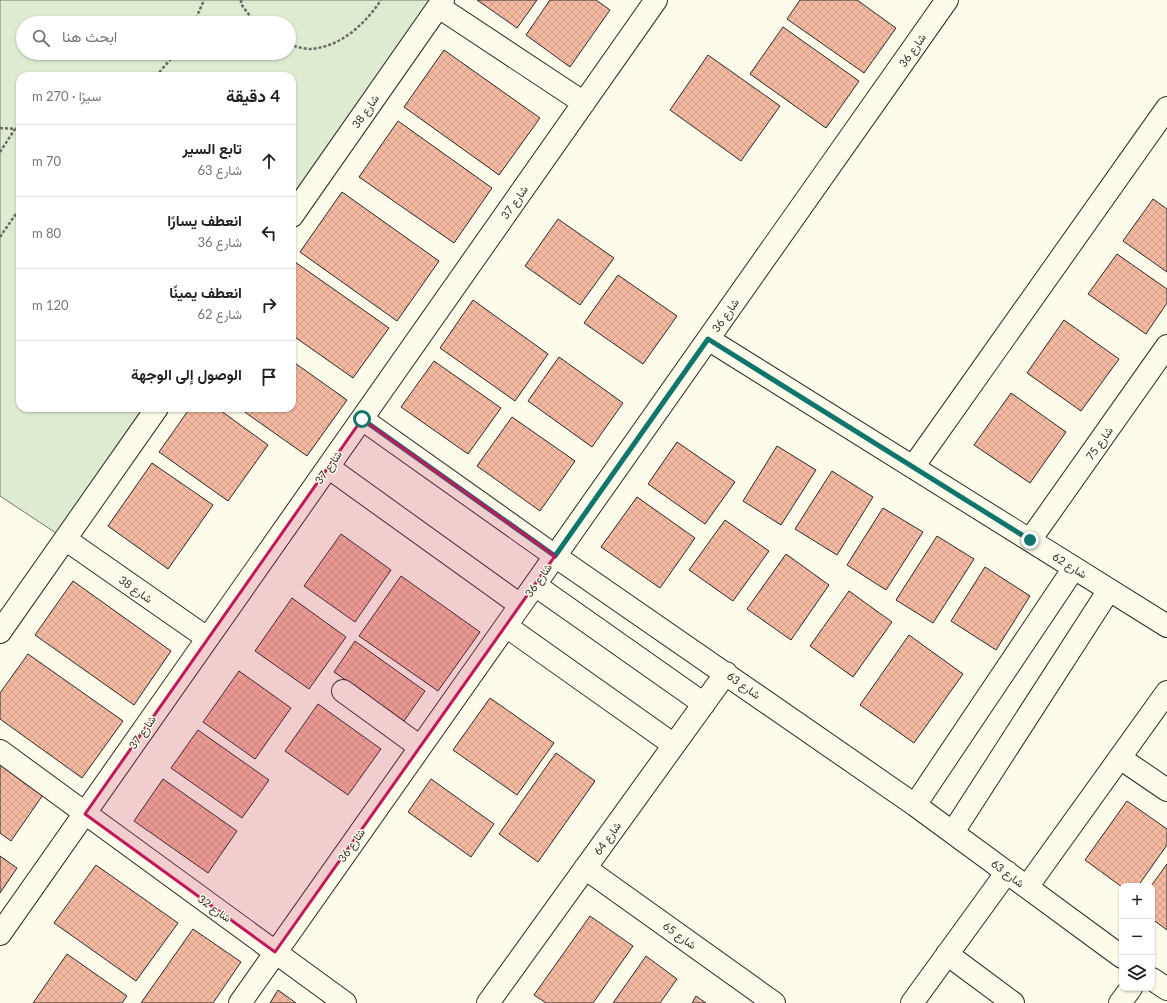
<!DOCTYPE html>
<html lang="ar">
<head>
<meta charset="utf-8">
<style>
	body { margin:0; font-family:Lato,Vazirmatn,sans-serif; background:#f6f6f6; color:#202124; direction:rtl }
	.controls { position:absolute; right:12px; bottom:12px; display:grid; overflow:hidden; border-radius:8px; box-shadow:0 1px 3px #0004 }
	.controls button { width:36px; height:36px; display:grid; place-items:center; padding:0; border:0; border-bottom:1px solid #e0e0e0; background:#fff; color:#202124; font:20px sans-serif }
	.stop { position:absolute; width:12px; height:12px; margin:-9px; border:3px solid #0f766e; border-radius:50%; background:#fff }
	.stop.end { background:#0f766e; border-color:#fff; box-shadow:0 1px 4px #0008 }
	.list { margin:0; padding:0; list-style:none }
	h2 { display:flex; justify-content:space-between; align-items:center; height:52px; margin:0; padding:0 16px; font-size:17px }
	h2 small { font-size:13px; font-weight:400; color:#757577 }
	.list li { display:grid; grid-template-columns:26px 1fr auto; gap:12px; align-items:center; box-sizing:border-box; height:72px; padding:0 16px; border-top:1px solid #e0e0e0 }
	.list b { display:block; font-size:15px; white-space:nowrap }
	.list p { margin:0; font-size:13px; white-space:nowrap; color:#757577 }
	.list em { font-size:13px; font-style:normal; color:#757577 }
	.icon { flex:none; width:22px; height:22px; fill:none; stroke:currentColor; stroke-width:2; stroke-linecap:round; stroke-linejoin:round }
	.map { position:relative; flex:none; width:1167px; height:1003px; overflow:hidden; direction:ltr }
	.search { position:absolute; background:#fff; box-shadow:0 1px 3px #0004; left:16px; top:16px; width:280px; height:44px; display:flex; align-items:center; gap:10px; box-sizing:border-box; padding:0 14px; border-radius:22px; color:#757577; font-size:15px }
	.panel { position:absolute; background:#fff; box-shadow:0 1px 3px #0004; left:16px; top:72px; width:280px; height:340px; border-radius:12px; direction:rtl }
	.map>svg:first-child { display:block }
	.green { fill:#deebd1; stroke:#74746e; fill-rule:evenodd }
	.building { fill:url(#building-cross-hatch); stroke:#2b2b2b }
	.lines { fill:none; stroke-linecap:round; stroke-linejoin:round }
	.minor-casing { stroke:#2b2b2b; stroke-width:24 }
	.path { stroke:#6a6964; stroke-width:2.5; stroke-dasharray:3 2; stroke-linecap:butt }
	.minor { stroke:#fdfbea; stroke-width:22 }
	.route { stroke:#0f766e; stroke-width:5 }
	.marked { fill:#c2185b; fill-opacity:0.2; stroke:#c2185b; stroke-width:3; stroke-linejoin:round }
	.labels { text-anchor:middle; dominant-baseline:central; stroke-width:3; stroke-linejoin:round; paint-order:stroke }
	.street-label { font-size:11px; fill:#2b2b2b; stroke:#fdfbea }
</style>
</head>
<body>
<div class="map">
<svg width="1167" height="1003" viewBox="0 0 1167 1003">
	<defs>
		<pattern id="building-cross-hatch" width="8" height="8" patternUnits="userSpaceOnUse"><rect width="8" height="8" fill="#f2b8a0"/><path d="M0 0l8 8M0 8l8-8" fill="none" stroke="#d09e8a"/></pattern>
	</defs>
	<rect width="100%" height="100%" fill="#fdfbea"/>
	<path class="green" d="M0 0H443L292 216V76H20V408H157L65 539 0 496ZM23 23H289V53H23Z"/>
	<path class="building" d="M477 0H537L517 28Z
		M550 0H596L610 10 570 67 526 35Z
		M800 0H857L896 28 864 73 787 19Z
		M783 27 859 81 826 128 750 74Z
		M444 50 540 118 499 175 404 107Z
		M708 55 780 106 741 161 670 110Z
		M398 121 492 188 454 243 359 177Z
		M342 192 439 261 397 321 300 252Z
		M1153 199 1167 209V272L1123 241Z
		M558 219 614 258 580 305 525 266Z
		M1117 254 1167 289V303L1146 334 1088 294Z
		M295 262 389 328 353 378 292 335V267Z
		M618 275 677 316 643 364 584 323Z
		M473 300 548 354 515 401 440 348Z
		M1064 320 1119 359 1081 411 1027 373Z
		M559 357 623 403 592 447 528 401Z
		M292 361 347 400 307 456 239 408H292Z
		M434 361 501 408 468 454 401 407Z
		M1011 393 1066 432 1030 483 974 445Z
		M190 408H217L268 445 228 501 159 452Z
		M512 417 575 461 540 511 477 466Z
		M677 442 735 482 705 524 648 484Z
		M777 446 816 470 781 525 743 501Z
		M152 463 213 505 168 569 108 526Z
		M832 471 873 497 837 555 795 529Z
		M637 497 695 538 660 588 601 547Z
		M883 508 923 532 886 590 847 565Z
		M725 520 769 551 733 601 689 570Z
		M341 534 391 570 355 622 304 586Z
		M937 536 974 559 933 623 896 600Z
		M786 554 829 585 791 640 747 609Z
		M985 567 1030 596 996 650 951 621Z
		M401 576 480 632 438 691 359 636Z
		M73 581 171 651 134 705 35 635Z
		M849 591 892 622 853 677 810 646Z
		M292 598 346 637 309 689 255 651Z
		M909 635 963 674 914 743 860 705Z
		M355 641 425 691 404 721 334 672Z
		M28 654 123 721 82 778 0 719V693Z
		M239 671 291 708 255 759 203 722Z
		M490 698 554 743 517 795 453 750Z
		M318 704 381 749 348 795 285 751Z
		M198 730 269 780 242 818 171 768Z
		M556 753 595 781 538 862 499 834Z
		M0 756 47 789 11 841 0 833Z
		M163 779 237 831 208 873 134 821Z
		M431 779 494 824 471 857 408 812Z
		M1127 801 1167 829V845L1138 886 1122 887 1085 860Z
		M0 856 17 868 0 893Z
		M1167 864V930L1152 919 1151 886Z
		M96 865 178 923 136 981 54 923Z
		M590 916 633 946 593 1003H546L534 995Z
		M193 929 241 962 213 1003H141Z
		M67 954 127 996 122 1003H33Z
		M646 956 677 979 660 1003H613Z
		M278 990 296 1003H270Z
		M696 996 706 1003H692Z"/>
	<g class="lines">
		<defs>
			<path id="minor" d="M439 7 584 103
				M292 216 443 0
				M708 339 1167 626
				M362 419 555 556 915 805 1122 957
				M328 467 520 605
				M913 467 1167 108
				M65 539 207 638
				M1030 540 1167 346
				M535 585 704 704
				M506 626 674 745
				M0 632 157 408
				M343 691 420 747
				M0 751 345 1003
				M1120 758 1167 790
				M915 805 1074 568
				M953 832 1109 590
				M585 868 774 1003
				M1027 887 1167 692
				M0 934 656 0
				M947 954 1013 1003
				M1152 979 1167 989
				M240 1003 947 0
				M488 1003 726 673
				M912 1003 1007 872
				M1120 1003 1131 988"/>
		</defs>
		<use href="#minor" class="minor-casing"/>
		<path class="path" d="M241 0V4L255 23
			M194 23 204 0
			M289 45C296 46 304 49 310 49 341 47 365 24 381 0
			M156 76 176 53
			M0 128 20 129
			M0 152 15 129
			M0 237 20 208"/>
		<use href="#minor" class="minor"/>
	</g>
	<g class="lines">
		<path class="route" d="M362 419 555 556 708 339 1030 540"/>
	</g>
	<path class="marked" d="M362 419 555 556 275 952 85 814Z"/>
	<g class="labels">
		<g class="street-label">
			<text transform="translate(912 50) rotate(-55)">شارع 36</text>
			<text transform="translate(365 111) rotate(-55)">شارع 38</text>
			<text transform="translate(514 202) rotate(-55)">شارع 37</text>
			<text transform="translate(725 315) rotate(-55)">شارع 36</text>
			<text transform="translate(1099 443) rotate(-55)">شارع 75</text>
			<text transform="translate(328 467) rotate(-55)">شارع 37</text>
			<text transform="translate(1070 565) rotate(32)">شارع 62</text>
			<text transform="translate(538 580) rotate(-55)">شارع 36</text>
			<text transform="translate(136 589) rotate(35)">شارع 38</text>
			<text transform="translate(744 685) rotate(35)">شارع 63</text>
			<text transform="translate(142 732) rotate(-55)">شارع 37</text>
			<text transform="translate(607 838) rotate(-54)">شارع 64</text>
			<text transform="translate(351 845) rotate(-55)">شارع 36</text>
			<text transform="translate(1008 873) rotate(37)">شارع 63</text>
			<text transform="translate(215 908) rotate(36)">شارع 32</text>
			<text transform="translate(680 935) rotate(36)">شارع 65</text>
		</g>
	</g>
</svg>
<div class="controls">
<button>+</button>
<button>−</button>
<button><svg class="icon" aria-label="layers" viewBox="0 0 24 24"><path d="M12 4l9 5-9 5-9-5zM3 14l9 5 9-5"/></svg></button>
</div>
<div class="stop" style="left:362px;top:419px"></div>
<div class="stop end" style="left:1030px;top:540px"></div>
<div class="search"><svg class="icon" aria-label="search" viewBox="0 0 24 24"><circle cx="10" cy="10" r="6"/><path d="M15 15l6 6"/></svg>ابحث هنا</div>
<section class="panel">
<h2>4 دقيقة<small>سيرًا · 270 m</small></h2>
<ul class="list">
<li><svg class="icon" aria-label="ahead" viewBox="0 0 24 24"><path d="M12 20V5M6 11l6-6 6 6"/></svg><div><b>تابع السير</b><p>شارع 63</p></div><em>70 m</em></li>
<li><svg class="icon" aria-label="left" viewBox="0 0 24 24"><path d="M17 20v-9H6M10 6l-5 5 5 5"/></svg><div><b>انعطف يسارًا</b><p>شارع 36</p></div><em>80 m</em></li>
<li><svg class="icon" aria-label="right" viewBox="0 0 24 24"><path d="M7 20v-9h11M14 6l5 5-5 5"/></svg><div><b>انعطف يمينًا</b><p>شارع 62</p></div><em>120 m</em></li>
<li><svg class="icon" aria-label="arrive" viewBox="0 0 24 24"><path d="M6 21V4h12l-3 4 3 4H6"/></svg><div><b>الوصول إلى الوجهة</b></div></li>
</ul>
</section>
</div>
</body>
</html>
